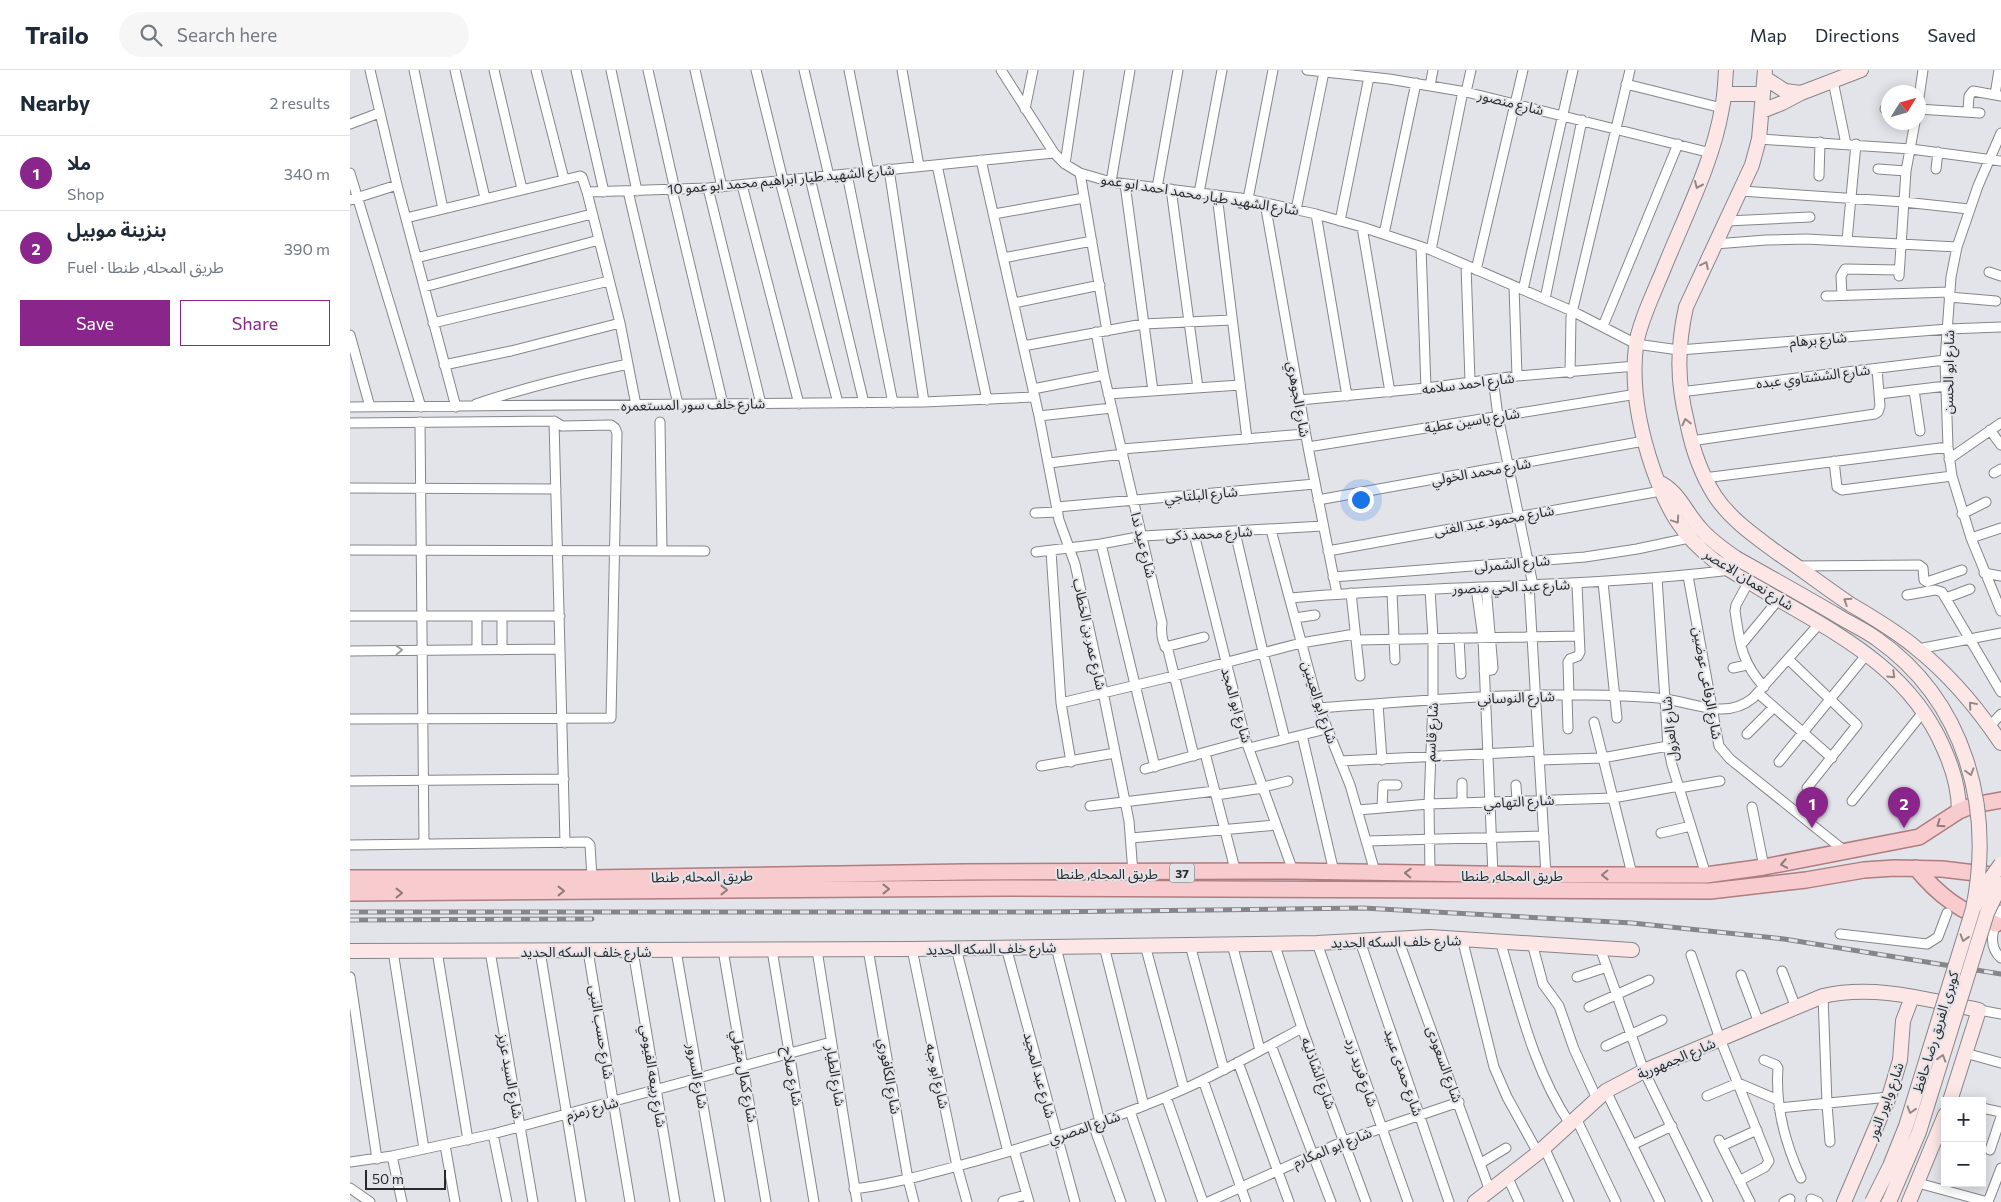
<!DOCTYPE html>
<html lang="en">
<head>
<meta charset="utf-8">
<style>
	body { margin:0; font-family:Commissioner,"Noto Sans Arabic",sans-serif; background:#f6f6f7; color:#1f2937 }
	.controls { position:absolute; right:15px; bottom:15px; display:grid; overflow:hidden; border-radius:0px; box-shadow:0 2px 12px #0003 }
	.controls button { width:45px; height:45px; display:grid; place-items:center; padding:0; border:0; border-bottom:1px solid #e0e1e3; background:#fff; color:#1f2937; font:25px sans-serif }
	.compass { position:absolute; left:1531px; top:15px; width:45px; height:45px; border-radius:50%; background:#fff; box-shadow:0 2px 12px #0003; rotate:53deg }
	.scale { position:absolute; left:15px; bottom:12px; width:81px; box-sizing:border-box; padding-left:5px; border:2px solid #29292b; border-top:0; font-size:14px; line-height:18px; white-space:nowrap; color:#29292b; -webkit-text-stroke:4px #e3e4ea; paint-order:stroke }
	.you { position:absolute; left:1010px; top:429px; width:18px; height:18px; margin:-12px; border:4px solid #fff; border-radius:50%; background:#1a73e8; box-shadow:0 0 0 8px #1a73e833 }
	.badge { display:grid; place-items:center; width:32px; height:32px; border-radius:50%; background:#8a258c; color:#fff; font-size:16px; font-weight:700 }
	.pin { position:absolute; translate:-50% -41px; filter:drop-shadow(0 1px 2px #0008) }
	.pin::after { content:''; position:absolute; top:26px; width:18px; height:15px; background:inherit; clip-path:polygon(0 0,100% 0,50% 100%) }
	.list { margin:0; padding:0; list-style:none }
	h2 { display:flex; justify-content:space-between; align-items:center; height:65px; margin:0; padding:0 20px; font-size:21px }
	h2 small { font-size:16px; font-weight:400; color:#747a83 }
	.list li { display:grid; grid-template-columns:32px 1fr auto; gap:15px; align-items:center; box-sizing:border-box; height:75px; padding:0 20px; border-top:1px solid #e0e1e3 }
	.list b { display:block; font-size:19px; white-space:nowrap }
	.list p { margin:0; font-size:16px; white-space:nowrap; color:#747a83 }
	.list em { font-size:16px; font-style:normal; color:#747a83 }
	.actions { display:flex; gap:10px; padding:15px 20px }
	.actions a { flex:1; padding:11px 0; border:1px solid #8a258c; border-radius:0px; text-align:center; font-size:18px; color:#8a258c }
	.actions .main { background:#8a258c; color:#fff }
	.icon { flex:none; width:28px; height:28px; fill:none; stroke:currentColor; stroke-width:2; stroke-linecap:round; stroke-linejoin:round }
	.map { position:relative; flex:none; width:1651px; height:1132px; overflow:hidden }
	header { display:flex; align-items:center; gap:30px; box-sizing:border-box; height:70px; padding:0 25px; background:#fff; border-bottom:1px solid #e0e1e3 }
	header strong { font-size:24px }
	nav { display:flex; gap:28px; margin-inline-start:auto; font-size:18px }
	.search { width:350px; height:45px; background:#f6f6f7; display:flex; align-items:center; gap:12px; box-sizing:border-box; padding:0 18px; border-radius:28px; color:#747a83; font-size:19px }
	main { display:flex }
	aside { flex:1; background:#fff }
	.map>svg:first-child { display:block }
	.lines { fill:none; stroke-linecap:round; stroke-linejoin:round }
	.street-casing { stroke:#85868b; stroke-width:11 }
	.secondary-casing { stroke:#85868b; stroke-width:16 }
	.primary-casing { stroke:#ad7d80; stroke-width:18 }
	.street { stroke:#fff; stroke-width:9 }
	.secondary { stroke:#fce6e6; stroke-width:14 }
	.primary { stroke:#f8ccce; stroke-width:15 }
	.rail-casing { stroke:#86868a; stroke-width:5 }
	.rail { stroke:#e3e4ea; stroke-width:3; stroke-dasharray:9; stroke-linecap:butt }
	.secondary-bridge-casing { stroke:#85868b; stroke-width:16; stroke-linecap:butt }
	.secondary-bridge { stroke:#fce6e6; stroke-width:14 }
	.oneway { stroke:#928888 }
	.oneway2 { stroke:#9f9fa0 }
	.oneway3 { stroke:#907a7c }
	.labels { text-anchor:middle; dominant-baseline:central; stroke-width:4; stroke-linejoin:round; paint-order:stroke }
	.shield { fill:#e3e4ea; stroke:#616164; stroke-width:1 }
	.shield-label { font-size:12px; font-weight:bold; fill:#29292b }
	.street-label { font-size:14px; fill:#29292b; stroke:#e3e4ea }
</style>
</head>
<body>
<header>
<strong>Trailo</strong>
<div class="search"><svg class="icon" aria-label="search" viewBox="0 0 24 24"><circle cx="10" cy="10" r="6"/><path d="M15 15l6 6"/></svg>Search here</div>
<nav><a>Map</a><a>Directions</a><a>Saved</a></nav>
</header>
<main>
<aside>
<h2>Nearby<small>2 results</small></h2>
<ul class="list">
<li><span class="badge">1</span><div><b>ملا</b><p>Shop</p></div><em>340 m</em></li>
<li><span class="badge">2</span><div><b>بنزينة موبيل</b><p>Fuel · طريق المحله, طنطا</p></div><em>390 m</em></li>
</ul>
<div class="actions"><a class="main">Save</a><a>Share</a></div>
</aside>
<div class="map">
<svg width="1651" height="1132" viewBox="0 0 1651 1132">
	<rect width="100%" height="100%" fill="#e3e4ea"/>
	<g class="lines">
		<defs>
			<path id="street" d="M20 0 47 115 106 337
				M64 0 93 139
				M105 0 135 128
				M144 0 172 119
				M186 0 214 109
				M226 0 254 122
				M261 0 287 121
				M298 0 325 120
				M345 0 372 117
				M406 0 433 110
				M454 0 479 106
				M499 0 519 102
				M552 0 569 96
				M651 0 704 83 715 94 730 103 761 112 898 129 966 144 1012 157 1081 180 1222 241 1286 274 1329 280 1598 259 1651 257
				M957 0 1039 9 1116 22 1361 83
				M1483 11 1496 74
				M1276 14 1372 38
				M1080 16 1083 0
				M1116 22 1121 0
				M1645 25 1649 0
				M1568 34 1573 0
				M675 39 683 0
				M1535 39H1538
				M1568 39 1630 43
				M1618 41 1619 26 1623 21 1651 26
				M0 54 29 43
				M1651 63 1628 116 1607 177 1601 207 1595 290 1598 377 1602 406 1621 468 1651 541
				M1409 69 1561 79 1651 91
				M631 90 689 346 709 450 725 494 753 622 779 751 783 803
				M715 94 729 0
				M587 95 637 330
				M539 99 574 332
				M1528 99 1556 101
				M1586 99 1588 82
				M0 103 71 337
				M730 103 757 261
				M497 104 543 333
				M1469 106 1470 72
				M460 108 514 333
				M430 111 488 333
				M761 112 780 0
				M775 114 803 321
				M392 115 449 334
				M358 118 411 334
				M807 118 828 0
				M821 119 848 318
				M322 120 373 334
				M278 121 328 334
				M1391 121 1554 132 1619 139
				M237 122 270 253 286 335
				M849 123 872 0
				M867 125 897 369
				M898 129 923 0
				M0 130 47 115
				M915 133 958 377 987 524
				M946 140 974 2
				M644 144 734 128
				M966 144 997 326
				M56 148 230 106 232 107 237 122 358 118 704 83
				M990 151 1019 7
				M1377 151 1460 147
				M1012 157 1040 322
				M1034 164 1066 13
				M1497 170 1506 74
				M1365 174 1416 170 1456 169 1607 177
				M1071 177 1076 318
				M1081 180 1113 21
				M66 188 242 144
				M653 188 742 171
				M1116 195 1120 311
				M1126 200 1173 0
				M1639 202 1651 206
				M1549 206 1556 101 1565 52
				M1164 216 1167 306
				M74 217 249 170
				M1173 220 1223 0
				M1492 225 1491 206 1495 199 1549 200
				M1476 226 1599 222
				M1599 227 1646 231
				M1195 229 1232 50
				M664 233 750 215
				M83 253 259 211
				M1253 256 1328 74
				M746 262 754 305 812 553C811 562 812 573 818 580L844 686
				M0 265 20 337
				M673 276 793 254 882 250
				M94 295 161 281 270 253
				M1220 303 1221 247 1280 0
				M1143 309 1148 346 1183 515
				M683 319 754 305
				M1564 320 1570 361
				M1330 322 1595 290
				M758 324 890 315
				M1529 324 1596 316
				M950 330 1076 318 1167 306 1286 296
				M126 334C176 317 227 305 278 294
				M0 337 574 332 685 327
				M689 346 762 338
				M204 351 215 773
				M70 352 74 774
				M310 352 312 481
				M0 353 204 351 212 356 261 355 265 358 267 363 261 648 0 649
				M1640 360 1651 375
				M1341 371 1525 344 1528 342 1530 336 1527 299
				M958 377 1287 324
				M772 379 955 364
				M1599 389 1651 353
				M1484 391 1487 417 1492 420 1602 406
				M699 393 773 384
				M1644 403 1651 399
				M1354 408 1598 377
				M0 418 206 419
				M968 430 1294 371
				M707 437 965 414
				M685 443 708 442
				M1612 444 1636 432
				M921 460 969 638 1000 715 1025 802
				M885 462 913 582 935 669
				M844 464 896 671 943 801
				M1621 468 1651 458
				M751 474 805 697
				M0 480 355 481
				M701 481 711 633 721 692
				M978 481 1311 421
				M686 482 751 474 793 466 973 456
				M1447 496 1569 495 1573 498 1574 510 1577 512 1612 500
				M1634 503 1651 506
				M1338 506 1369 676 1380 689 1496 782
				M983 507 1235 487 1287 479 1339 468
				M1307 508 1318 676 1322 695 1356 805
				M1399 511 1386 535 1385 541C1390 574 1391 591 1414 617
				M1253 512 1267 648
				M1179 515 1196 805
				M1126 518 1133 568 1143 805
				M1042 522 1045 590
				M1001 523 1010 606
				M1557 525 1585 520 1592 522 1651 622
				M941 528C1087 515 1235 518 1381 500
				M1596 528 1620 519
				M0 546H210
				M152 546V580
				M945 548 965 545
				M1109 568 1111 604
				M1006 570 1229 566
				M1391 575 1429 529
				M815 577 854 567
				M1568 579 1651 563
				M127 580V546
				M0 581 210 579
				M1438 589 1507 655 1457 718
				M1383 598 1397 595
				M1134 601 1142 600 1143 598 1136 517
				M1408 623 1482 688
				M1217 626 1218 659
				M1219 626 1218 592 1220 589 1228 586 1230 582 1227 514
				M711 633 824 606 951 573 1005 564
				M1028 634 1032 690
				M969 638C1076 630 1185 620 1293 627 1300 627 1308 628 1315 629 1345 633 1376 650 1403 628L1470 553
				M1244 652 1282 804
				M1640 656 1651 644
				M1397 664 1424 637
				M952 665 984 802
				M899 678 976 659
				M855 683 886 803
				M1190 690 1252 688 1318 676
				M990 691 1189 681
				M1429 692 1517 584
				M691 696 765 683
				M795 699 896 671
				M0 711 214 709
				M1112 713V733
				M1166 715 1167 731
				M913 717 938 711
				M1329 718 1370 711
				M866 725 913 718
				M1502 731 1574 641
				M740 736 865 721
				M1402 737 1414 797
				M1032 738 1033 715H1047
				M1008 740 1079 734 1263 728 1329 716
				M1311 763 1341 756
				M781 768 926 755
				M1017 771 1194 766
				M0 775 237 772 240 775 242 808
				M1080 804 1079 734 1083 630V568L1080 520
				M1651 840C1644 856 1636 875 1651 888
				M1490 864 1577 874 1588 867 1597 843
				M1112 868 1144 997 1157 1027 1188 1083
				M1048 869 1140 1121
				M1010 871 1099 1132
				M1150 871C1169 933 1183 999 1220 1054
				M924 873 952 958 1016 1132
				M967 873 1058 1132
				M1182 873 1193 914 1209 936 1224 979 1247 1029
				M882 874 910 980
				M795 875 834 1019
				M840 875 874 1000
				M754 876 794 1036
				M656 877 725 1132
				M706 877 750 1052
				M606 878 658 1082
				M1250 878 1294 1001 1358 1132
				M518 879 558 1109 564 1132
				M562 879 607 1096 617 1132
				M373 880 416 1132
				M422 880 464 1132
				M467 880 507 1132
				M43 881 74 1079
				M87 881 118 1070
				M140 881 183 1132
				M190 881 231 1132
				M238 881 280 1132
				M283 881 325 1132
				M326 881 370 1132
				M1341 885 1370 969 1419 1091 1415 1097 1389 1111
				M1432 901 1446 938
				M1391 905 1409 953
				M0 907 27 1089
				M1227 907 1257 897
				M1473 926 1477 1034 1480 1072
				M1239 937 1299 910
				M1629 940 1651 944
				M921 975 981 1132
				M1256 976 1312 950
				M1615 983 1651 993
				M1414 990 1426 995 1428 998C1425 1037 1435 1073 1451 1108
				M888 992 939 1132
				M853 1010 896 1132
				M1256 1021 1310 1132
				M1357 1026 1388 1013 1428 1030
				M816 1027 853 1132
				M1429 1038 1539 1027
				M1632 1038 1651 1042
				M780 1041 811 1132
				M1226 1048 1266 1132
				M743 1054 771 1132
				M143 1064 157 1132
				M1369 1070 1400 1132
				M95 1075 105 1132
				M1282 1075 1322 1056
				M1372 1076 1407 1060
				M1194 1077 1219 1132
				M664 1080 679 1132
				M1640 1080 1651 1047
				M42 1086 52 1132
				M0 1092 42 1086 143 1064 481 972
				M1131 1093 1156 1078
				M1158 1108 1169 1132
				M1568 1113 1638 1132
				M0 1118 20 1132
				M504 1119C545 1114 585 1102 626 1091 696 1071 767 1049 834 1019 874 1001 913 979 952 958
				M1461 1129 1468 1132
				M653 1131 676 1125
				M858 1132 994 1071 1109 1032
				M1434 1132 1440 1129
				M1638 1132 1651 1098"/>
			<path id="secondary" d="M1376 0C1375 12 1375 25 1372 38 1363 92 1335 146 1314 198 1306 218 1288 255 1286 276 1281 316 1290 361 1303 399 1317 439 1331 465 1365 491 1384 502 1402 514 1421 525 1491 566 1560 600 1594 679 1603 699 1609 719 1609 741
				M1415 0 1409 69 1402 95 1336 237C1327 278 1327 311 1337 352 1342 378 1351 404 1365 426 1381 450 1406 467 1429 484 1453 500 1476 518 1500 534 1523 548 1546 561 1566 578 1599 604 1628 639 1651 673
				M1415 8 1435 21 1451 23
				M1374 24H1413
				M1412 41 1432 33 1451 23 1511 0
				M1308 412C1328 420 1336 443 1350 458 1360 470 1373 479 1386 488
				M0 881 562 879 967 873 1080 867 1282 880
				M1125 1132 1188 1083 1256 1021 1294 1001 1473 926C1525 914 1578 930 1629 940L1600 1031
				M1494 1132 1539 1027 1550 990 1553 951 1562 927
				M1559 1132 1595 1045"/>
			<path id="primary" d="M1566 798C1588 825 1612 843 1646 854
				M0 808H242L615 802 943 801 1196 805H1356L1414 797 1569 767 1609 741 1624 735 1651 730
				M0 823 655 818 1360 821 1456 810 1514 800 1545 798 1592 799 1651 806"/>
		</defs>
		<use href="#street" class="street-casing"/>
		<use href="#secondary" class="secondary-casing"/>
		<use href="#primary" class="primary-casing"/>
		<use href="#street" class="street"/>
		<use href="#secondary" class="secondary"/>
		<use href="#primary" class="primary"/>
		<defs>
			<path id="rail" d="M0 842H694L1013 838 1282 853 1434 869 1651 904
				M0 850 242 849"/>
		</defs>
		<use href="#rail" class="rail-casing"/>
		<use href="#rail" class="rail"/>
		<defs>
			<path id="secondary-bridge" d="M1386 488C1420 507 1454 526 1488 546 1501 554 1515 560 1527 569 1615 631 1644 737 1623 839
				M1522 1132 1540 1096 1556 1056 1623 839 1636 815 1651 794
				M1539 1132 1569 1062 1637 843 1651 814"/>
		</defs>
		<use href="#secondary-bridge" class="secondary-bridge-casing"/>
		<use href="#secondary-bridge" class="secondary-bridge"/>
	</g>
	<defs><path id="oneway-chevron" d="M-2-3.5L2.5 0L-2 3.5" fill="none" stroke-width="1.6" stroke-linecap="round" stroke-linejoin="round" transform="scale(1.25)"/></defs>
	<g class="oneway">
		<use href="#oneway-chevron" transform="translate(1348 115) rotate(114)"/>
		<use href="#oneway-chevron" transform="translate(1355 195) rotate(-64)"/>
		<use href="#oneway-chevron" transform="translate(1336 352) rotate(-103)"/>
		<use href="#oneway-chevron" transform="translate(1326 450) rotate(56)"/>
		<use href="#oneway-chevron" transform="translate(1497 531) rotate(-147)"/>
		<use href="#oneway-chevron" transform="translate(1542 605) rotate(44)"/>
		<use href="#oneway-chevron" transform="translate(1622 635) rotate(-131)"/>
		<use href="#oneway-chevron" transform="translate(1620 702) rotate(74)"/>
		<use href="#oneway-chevron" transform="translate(1614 868) rotate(107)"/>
		<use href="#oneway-chevron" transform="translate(1592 988) rotate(-73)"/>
		<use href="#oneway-chevron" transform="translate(1561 1040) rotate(107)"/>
	</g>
	<use class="oneway2" href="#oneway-chevron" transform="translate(49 580) rotate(-1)"/>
	<g class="oneway3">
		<use href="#oneway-chevron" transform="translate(1590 754) rotate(145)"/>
		<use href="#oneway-chevron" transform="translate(1434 794) rotate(170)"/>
		<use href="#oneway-chevron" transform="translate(1058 803) rotate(-178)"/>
		<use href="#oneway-chevron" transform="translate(1255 805) rotate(179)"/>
		<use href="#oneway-chevron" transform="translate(536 819)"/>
		<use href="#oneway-chevron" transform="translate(374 820)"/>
		<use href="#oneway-chevron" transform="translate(211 821)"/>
		<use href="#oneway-chevron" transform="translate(49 823)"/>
	</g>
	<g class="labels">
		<rect class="shield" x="819.5" y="793.5" width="25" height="19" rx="4"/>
		<g class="shield-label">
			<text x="832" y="803">37</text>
		</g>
		<g class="street-label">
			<text transform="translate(1161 32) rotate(14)">شارع منصور</text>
			<text transform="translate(431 109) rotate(-5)">شارع الشهيد طيار ابراهيم محمد ابو عمو 10</text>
			<text transform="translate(850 124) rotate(9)">شارع الشهيد طيار محمد احمد ابو عمو</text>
			<text transform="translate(1468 269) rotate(-5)">شارع برهام</text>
			<text transform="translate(1598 302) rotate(-89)">شارع ابو الحسن</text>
			<text transform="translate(1463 306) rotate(-7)">شارع الششتاوي عبده</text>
			<text transform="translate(1118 313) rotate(-7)">شارع احمد سلامه</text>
			<text transform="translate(949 329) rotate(80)">شارع الجوهري</text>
			<text transform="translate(343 334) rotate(-1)">شارع خلف سور المستعمره</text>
			<text transform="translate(1122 350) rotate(-9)">شارع ياسين عطية</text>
			<text transform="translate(1131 401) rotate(-10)">شارع محمد الخولي</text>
			<text transform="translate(851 424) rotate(-5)">شارع البلتاجي</text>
			<text transform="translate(1144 450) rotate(-10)">شارع محمود عبد الغنى</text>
			<text transform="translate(859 463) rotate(-3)">شارع محمد ذكى</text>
			<text transform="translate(794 475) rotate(76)">شارع عيد ندا</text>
			<text transform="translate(1162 493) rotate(-5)">شارع الشمرلى</text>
			<text transform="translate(1399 509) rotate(32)">شارع نعمان الاعصر</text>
			<text transform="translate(1161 516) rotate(-2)">شارع عبد الحي منصور</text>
			<text transform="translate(740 564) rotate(78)">شارع عمر بن الخطاب</text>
			<text transform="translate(1358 613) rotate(80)">شارع الرفاعى عوضين</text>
			<text transform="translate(1166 627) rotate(-2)">شارع النوساني</text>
			<text transform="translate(970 632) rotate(72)">شارع ابو العينين</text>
			<text transform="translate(887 635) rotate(74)">شارع ابو المجد</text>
			<text transform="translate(1319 659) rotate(-96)">شارع العزول</text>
			<text transform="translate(1081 662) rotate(-87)">شارع قاسم</text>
			<text transform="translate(1169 731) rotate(-3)">شارع التهامي</text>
			<text x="757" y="803">طريق المحله, طنطا</text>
			<text x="1162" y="805">طريق المحله, طنطا</text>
			<text transform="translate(352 806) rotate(-1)">طريق المحله, طنطا</text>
			<text transform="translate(1046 871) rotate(-1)">شارع خلف السكه الحديد</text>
			<text transform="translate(641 878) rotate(-1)">شارع خلف السكه الحديد</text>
			<text x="236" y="881">شارع خلف السكه الحديد</text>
			<text transform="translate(252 962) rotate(81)">شارع حسب النبى</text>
			<text transform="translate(1585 962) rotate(-73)">كوبرى الفريق رضا حافظ</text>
			<text transform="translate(1326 988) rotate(-23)">شارع الجمهورية</text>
			<text transform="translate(1095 994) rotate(70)">شارع السعودى</text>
			<text transform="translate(1012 1002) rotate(71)">شارع فريد زرد</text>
			<text transform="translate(1054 1002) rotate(71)">شارع حمدى عبيد</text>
			<text transform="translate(969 1003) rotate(70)">شارع الشاذليه</text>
			<text transform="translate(690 1005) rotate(75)">شارع عبد المجيد</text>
			<text transform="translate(161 1006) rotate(80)">شارع السيد عزيز</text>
			<text transform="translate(304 1006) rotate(81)">شارع ربيعه الفيومي</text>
			<text transform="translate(348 1006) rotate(80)">شارع السرور</text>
			<text transform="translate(395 1006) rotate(80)">شارع كمال متولي</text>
			<text transform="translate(443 1006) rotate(80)">شارع صلاح</text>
			<text transform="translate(486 1006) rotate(81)">شارع الطيار</text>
			<text transform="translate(540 1006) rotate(80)">شارع الكافوري</text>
			<text transform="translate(588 1006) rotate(78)">شارع ابو جبه</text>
			<text transform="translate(1535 1031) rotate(-70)">شارع وابور النور</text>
			<text transform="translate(242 1038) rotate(-15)">شارع زمزم</text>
			<text transform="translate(734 1057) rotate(-19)">شارع المصري</text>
			<text transform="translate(982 1077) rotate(-22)">شارع ابو المكارم</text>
		</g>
	</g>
</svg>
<div class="controls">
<button>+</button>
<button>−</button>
</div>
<svg class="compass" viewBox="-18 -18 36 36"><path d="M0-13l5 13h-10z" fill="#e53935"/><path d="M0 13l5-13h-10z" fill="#747a83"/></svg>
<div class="scale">50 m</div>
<div class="you"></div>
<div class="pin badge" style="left:1462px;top:758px">1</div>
<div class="pin badge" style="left:1554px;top:758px">2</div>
</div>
</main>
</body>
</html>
